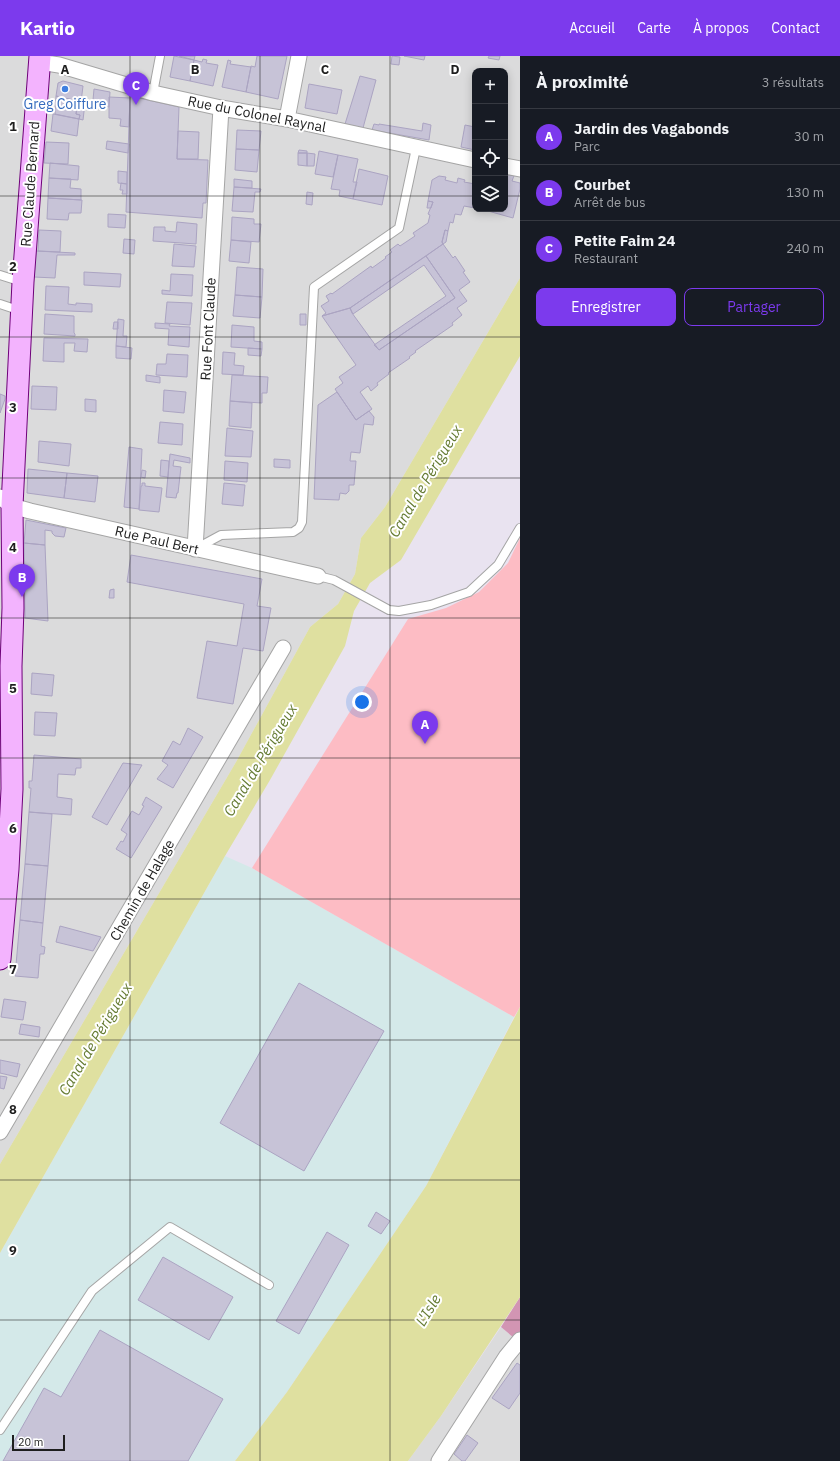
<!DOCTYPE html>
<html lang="fr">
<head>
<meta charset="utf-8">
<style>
	body { margin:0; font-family:"IBM Plex Sans",sans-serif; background:#20242c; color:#f1f3f6 }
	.controls { position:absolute; right:12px; top:12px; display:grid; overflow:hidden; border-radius:8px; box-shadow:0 2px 10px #0003 }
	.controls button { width:36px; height:36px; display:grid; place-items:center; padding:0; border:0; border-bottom:1px solid #363941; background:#171b24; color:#f1f3f6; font:20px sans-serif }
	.scale { position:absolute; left:12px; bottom:10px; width:53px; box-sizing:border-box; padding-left:4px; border:2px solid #1e1e1e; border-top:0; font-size:11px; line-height:14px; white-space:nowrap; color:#1e1e1e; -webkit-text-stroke:3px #fff; paint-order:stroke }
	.you { position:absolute; left:362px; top:646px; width:14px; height:14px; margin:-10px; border:3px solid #fff; border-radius:50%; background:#1a73e8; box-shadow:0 0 0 6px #1a73e833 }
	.badge { display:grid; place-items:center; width:26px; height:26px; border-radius:50%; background:#7c3aed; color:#fff; font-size:13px; font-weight:700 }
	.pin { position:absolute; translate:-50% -33px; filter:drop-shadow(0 1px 2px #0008) }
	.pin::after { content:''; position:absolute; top:21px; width:14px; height:12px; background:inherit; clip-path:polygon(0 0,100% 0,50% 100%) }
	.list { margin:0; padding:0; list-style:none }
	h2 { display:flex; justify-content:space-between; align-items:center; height:52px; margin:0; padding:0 16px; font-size:17px }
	h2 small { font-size:13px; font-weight:400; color:#9ea1a6 }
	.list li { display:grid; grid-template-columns:26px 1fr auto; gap:12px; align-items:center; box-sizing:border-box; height:56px; padding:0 16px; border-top:1px solid #363941 }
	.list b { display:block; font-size:15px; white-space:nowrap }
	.list p { margin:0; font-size:13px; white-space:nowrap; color:#9ea1a6 }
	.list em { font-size:13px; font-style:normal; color:#9ea1a6 }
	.actions { display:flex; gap:8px; padding:12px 16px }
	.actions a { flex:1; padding:9px 0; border:1px solid #7c3aed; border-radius:8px; text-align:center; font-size:14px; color:#7c3aed }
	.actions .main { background:#7c3aed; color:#fff }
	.icon { flex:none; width:22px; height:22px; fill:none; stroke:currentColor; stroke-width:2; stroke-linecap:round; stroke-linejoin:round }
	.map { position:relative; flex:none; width:520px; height:1405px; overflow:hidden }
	header { display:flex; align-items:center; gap:24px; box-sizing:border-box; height:56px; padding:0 20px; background:#7c3aed; color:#fff }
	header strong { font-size:19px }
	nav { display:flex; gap:22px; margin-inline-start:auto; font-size:14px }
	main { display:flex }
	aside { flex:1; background:#171b24 }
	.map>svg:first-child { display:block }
	.residential { fill:#dbdbdc; fill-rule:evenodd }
	.industrial { fill:#d4e9e9 }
	.forest { fill:#d295b3 }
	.park { fill:#fdbcc4 }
	.water { fill:#dfe0a0 }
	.building { fill:#c7c3d7; stroke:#aba4c2 }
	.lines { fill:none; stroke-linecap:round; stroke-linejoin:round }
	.service-casing { stroke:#a5a5a5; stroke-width:10 }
	.minor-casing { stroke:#a5a5a5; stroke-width:17 }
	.secondary-casing { stroke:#6e0079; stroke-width:23 }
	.service { stroke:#fff; stroke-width:8 }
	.minor { stroke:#fff; stroke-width:15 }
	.secondary { stroke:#f3b3fe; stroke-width:21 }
	.grid { fill:none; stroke:#1e1e1e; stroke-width:1; stroke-opacity:0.55 }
	.shop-dot { fill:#3f7fe0; stroke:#fff; stroke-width:1.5 }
	.labels { text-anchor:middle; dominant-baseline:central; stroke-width:4; stroke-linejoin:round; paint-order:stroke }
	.shop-label { font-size:14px; fill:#366cbe; stroke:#fff }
	.street-label { font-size:14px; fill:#1e1e1e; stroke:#fff }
	.water-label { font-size:15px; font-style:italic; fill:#657b32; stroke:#fff }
	.grid-label { font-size:13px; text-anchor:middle; font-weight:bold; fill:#1e1e1e; stroke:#fff; stroke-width:4; stroke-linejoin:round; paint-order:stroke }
</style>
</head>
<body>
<header>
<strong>Kartio</strong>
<nav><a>Accueil</a><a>Carte</a><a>À propos</a><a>Contact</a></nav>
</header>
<main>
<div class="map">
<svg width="520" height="1405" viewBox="0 0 520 1405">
	<rect width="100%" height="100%" fill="#e9e3f0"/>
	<path class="residential" d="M0 0H520V222L385 451 361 482 355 518 338 548 310 571 236 706 0 1108ZM475 15H505V153H475Z
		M501 1271 520 1287V1405H408L441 1360Z"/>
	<path class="industrial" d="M225 800 252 812 514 961 426 1130 287 1336 235 1405H0V1197Z"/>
	<path class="forest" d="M520 1241V1287L501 1271Z"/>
	<path class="park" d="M520 482V951L514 961 252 812 408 563 446 552 479 536 508 507Z"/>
	<path class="water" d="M520 222V300L401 504 370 527 354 555 345 590 270 724 225 800 0 1197V1108L236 706 310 571 338 548 355 518 361 482 385 451Z
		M520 951V1241L441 1360 408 1405H235L287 1336 426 1130Z"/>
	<path class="building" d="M174 0 194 4 190 25 170 21Z
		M179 0H195L194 4Z
		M257 0H287L278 43 246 36 251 10 255 11Z
		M392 0 400 1 399 9 391 8Z
		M404 0H425L424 4Z
		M489 0H500L499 4 488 2Z
		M203 3 207 4 206 7 218 9 213 30 190 25 194 4 202 6Z
		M228 4 231 5 230 8 251 11 246 36 222 31Z
		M360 20 376 24 363 72 345 68Z
		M63 25 83 30 81 46 56 40 58 27Z
		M309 28 342 34 337 58 305 52Z
		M94 33 110 36 109 51 90 48 91 44H93Z
		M56 40 78 45 76 58 80 59 79 63 55 58Z
		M130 40 179 51 177 103 208 104 206 147H203L202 162 126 156Z
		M109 41 130 42 129 71 120 70 121 63 109 62Z
		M78 45 85 47 83 64 79 63 80 59 76 58Z
		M53 58 79 63 77 80 51 75Z
		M423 67 431 69 429 84 372 74 374 68 379 69V68L422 75Z
		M465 69 475 71V94L461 91Z
		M237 74 261 75 259 94 236 93Z
		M178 75 199 76 198 103H177Z
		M107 85 129 88 128 97 106 93Z
		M46 86 69 87 68 108 44 107Z
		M236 93 259 94 257 116 235 114Z
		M299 94 307 95V97H298Z
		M319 95 338 99 333 121 315 118Z
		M298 97H307V110L298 109Z
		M307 97 315 98 314 110H307Z
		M338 99 358 103 353 126H357L353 143 339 140 340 134 331 133Z
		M50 107 79 110 78 124 49 122Z
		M359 113 388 120 382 149 353 143Z
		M118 115 127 116V128L118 127Z
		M505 115 515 117 512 125 520 127V133L513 162 481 153H505Z
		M439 120 446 121 445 124 457 127 458 122 465 124 464 126 475 128V152L464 150 461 159 455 158 453 167 450 166 448 175 445 174 442 186 443 188 350 252 322 260 326 257 321 250 329 245 326 240 331 237 332 238 371 210 372 212 386 202 385 201 392 196 390 194 398 188 400 190 415 180 413 177 428 167 430 159 428 158 433 146 428 145 432 124Z
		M49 122 71 123 70 132 81 133V144L48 142Z
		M234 123 252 125V132L234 131Z
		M121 127 127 128V138H122L123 134H120Z
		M234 131 261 133 260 136H255L253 156 232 155Z
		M307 136 313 137 312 149 306 148Z
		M48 142 82 144 81 157H69L68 164 47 163Z
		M428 145 433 146 431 152H427Z
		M108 158 126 159 125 172 108 171Z
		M232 161 254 163V168H261L259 186 231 184Z
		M177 166 197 168 196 188 153 185 154 171H165V175L176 176Z
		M39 174 61 175 60 196 38 195Z
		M445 174 448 175 446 186 443 188 442 186Z
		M124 183 135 184 134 198 123 197Z
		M231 184 251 186 249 207 229 205Z
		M174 188 196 190 194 211 172 210Z
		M443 188 453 202 455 200 465 215 463 216 470 226 459 234 467 245 457 252 462 259 452 267 453 269 415 295 416 296 409 301 410 302 388 317 389 318 377 327 378 329 371 335 368 330 360 336 372 353 356 364 335 333 343 327 339 321 356 309 322 260 350 252 352 257 379 294 455 242 426 200Z
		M36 195 75 197V199H57L55 222 34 221Z
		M426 200 455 242 379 294 374 289 446 240 424 209 353 258 350 252Z
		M237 211 263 213 262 241 235 239Z
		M84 216 121 218 120 231 84 229Z
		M171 218 193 219 192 240 162 238V234L170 235Z
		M46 230 69 231 68 248 76 249V247L92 248V256L45 254Z
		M235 239 262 241 260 262 233 260Z
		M167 246 192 247 190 269 165 267Z
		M45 258 74 260V277L75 278V280L44 278Z
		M300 258H306V269H300Z
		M118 263 124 264 123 280H127L126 291 116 290Z
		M114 266H118V273H113Z
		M155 267 170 268 169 270 190 271 189 291 168 289 169 273 155 272Z
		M232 269 254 271V285L262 286V293L231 291Z
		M44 282 88 283 87 296 74 295 75 287H64V306L43 305Z
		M116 290 132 292 131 303 116 302Z
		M248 292 262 293 261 300 248 299Z
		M223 296 235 297 234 309 244 310 243 319 222 318Z
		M167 298 188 299 187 321 156 319 157 308H166Z
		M146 319 160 321V327L146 325Z
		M232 319 268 321 267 337H262V347L230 345Z
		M32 330 57 331 56 354 31 353Z
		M164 334 186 336 184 357 163 355Z
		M337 336 356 364 369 355 374 361 373 369 364 368 360 397 351 396 350 405H356L354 429H349V435L346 438 340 437 339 444 314 443 318 349Z
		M0 338 5 340V343L0 357Z
		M85 343 96 344V356L85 355Z
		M230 345 252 347 251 372 229 370Z
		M160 366 183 368 182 389 158 387Z
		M227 372 253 375 251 401 225 400Z
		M39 385 71 388 69 410 38 406Z
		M129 391 142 393 139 453 124 451Z
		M170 398 190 402V407L174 404 173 410 181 411 178 437H177L176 442 166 441Z
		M274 403 290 404V412L274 411Z
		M161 404 169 405 168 421 160 420Z
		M225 405 248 407 247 426 224 424Z
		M28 413 67 417 64 442 27 437Z
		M142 414 146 415 145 422 141 421Z
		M67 417 98 420 95 446 64 442Z
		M142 427H145V430L162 432 159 456 139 454 141 430H142Z
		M224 427 245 429 243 450 222 448Z
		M26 464 66 472 64 481 55 480 52 477V475L45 474V489L24 487Z
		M24 487 45 489 48 565 25 562Z
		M131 499 262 523 257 550 271 552 263 595 243 592 233 648 197 642 207 585 237 590 244 548 127 526Z
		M114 533V542H109L110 534Z
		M32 617 54 619 52 640 31 638Z
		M35 656 57 657 55 680 34 679Z
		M188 672 203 681 173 732 157 723 168 709 162 705 173 685 180 689Z
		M34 699 81 703V712H76L75 719 58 718 57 741 72 743 71 759 29 756 31 732H29V725H32Z
		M123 707 142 709 107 769 92 761Z
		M146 741 162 751 131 802 116 793 121 785 123 786 127 778 121 774 132 755 139 759 144 750 142 749Z
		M29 756 52 758 48 810 25 808Z
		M25 808 48 810 43 867 20 864Z
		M20 864 43 867 41 890 45 891 44 898H40L38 922 15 920Z
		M60 870 101 881 93 895 56 886Z
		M299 927 384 975 304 1115 220 1067Z
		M4 943 26 946 23 964 1 961Z
		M21 968 40 971 39 981 19 978Z
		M0 1004 20 1008 17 1021 0 1017Z
		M0 1020 7 1021 4 1033 0 1032Z
		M376 1156 390 1165 381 1178 368 1170Z
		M327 1176 349 1189 299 1278 276 1265Z
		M163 1201 233 1241 209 1284 138 1244Z
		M100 1274 223 1343 188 1405H3L44 1332 61 1341Z
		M517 1307 520 1309V1337L509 1353 492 1342Z
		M467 1379 478 1387 465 1405H462L454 1398Z"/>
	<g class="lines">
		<defs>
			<path id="service" d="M153 37 160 0
				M0 219 22 226
				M0 248 21 255
				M197 492 221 479 293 476 299 472 302 466 314 231 399 172 416 92
				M318 520 334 524 389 554 399 555 431 549 469 536 498 509 520 472
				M0 1374 92 1235 170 1171 269 1229"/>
			<path id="minor" d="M40 6 59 9 153 37 221 52 287 63 475 104
				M287 63 299 0
				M505 110 520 113
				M0 441 12 450 30 455 318 520
				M195 493 221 52
				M0 1076 283 592
				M439 1405 506 1301 520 1284"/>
			<path id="secondary" d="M0 903 8 813 12 733 11 610 13 552 12 450 23 226 40 0"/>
		</defs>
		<use href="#service" class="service-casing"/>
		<use href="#minor" class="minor-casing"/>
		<use href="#secondary" class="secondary-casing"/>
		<use href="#service" class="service"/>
		<use href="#minor" class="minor"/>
		<use href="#secondary" class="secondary"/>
	</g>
	<path class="grid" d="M130 0V1405M260 0V1405M390 0V1405M0 140H475M505 140H520M0 281H520M0 422H520M0 562H520M0 702H520M0 843H520M0 984H520M0 1124H520M0 1264H520"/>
	<circle class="shop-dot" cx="65" cy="33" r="4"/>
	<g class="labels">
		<g class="shop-label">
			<text x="65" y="48">Greg Coiffure</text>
		</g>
		<g class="street-label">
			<text transform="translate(257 58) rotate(11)">Rue du Colonel Raynal</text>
			<text transform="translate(30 128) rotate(-86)">Rue Claude Bernard</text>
			<text transform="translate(208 273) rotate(-87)">Rue Font Claude</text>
			<text transform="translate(157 484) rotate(13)">Rue Paul Bert</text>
			<text transform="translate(142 834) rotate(-60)">Chemin de Halage</text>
		</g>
		<g class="water-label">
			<text transform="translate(425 425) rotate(-59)">Canal de Périgueux</text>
			<text transform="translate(260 704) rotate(-59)">Canal de Périgueux</text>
			<text transform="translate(95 983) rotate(-59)">Canal de Périgueux</text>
			<text transform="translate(428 1254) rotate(-59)">L'Isle</text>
		</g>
	</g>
	<g class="grid-label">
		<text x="65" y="18">A</text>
		<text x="195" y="18">B</text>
		<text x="325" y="18">C</text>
		<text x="455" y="18">D</text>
		<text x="13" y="75">1</text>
		<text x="13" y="215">2</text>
		<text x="13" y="356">3</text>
		<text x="13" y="496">4</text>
		<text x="13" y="637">5</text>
		<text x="13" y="777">6</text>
		<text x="13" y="918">7</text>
		<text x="13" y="1058">8</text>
		<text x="13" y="1199">9</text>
	</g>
</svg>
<div class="controls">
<button>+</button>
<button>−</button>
<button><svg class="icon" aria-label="locate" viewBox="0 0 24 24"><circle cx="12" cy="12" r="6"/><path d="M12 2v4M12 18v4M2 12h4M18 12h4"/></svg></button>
<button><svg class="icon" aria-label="layers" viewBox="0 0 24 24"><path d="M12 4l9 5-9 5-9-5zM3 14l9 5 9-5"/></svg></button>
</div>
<div class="scale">20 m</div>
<div class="you"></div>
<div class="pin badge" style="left:425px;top:688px">A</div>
<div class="pin badge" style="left:22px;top:541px">B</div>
<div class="pin badge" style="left:136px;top:49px">C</div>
</div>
<aside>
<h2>À proximité<small>3 résultats</small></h2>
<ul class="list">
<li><span class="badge">A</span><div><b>Jardin des Vagabonds</b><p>Parc</p></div><em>30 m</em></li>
<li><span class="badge">B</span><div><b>Courbet</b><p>Arrêt de bus</p></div><em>130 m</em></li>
<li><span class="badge">C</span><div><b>Petite Faim 24</b><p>Restaurant</p></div><em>240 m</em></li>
</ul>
<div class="actions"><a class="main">Enregistrer</a><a>Partager</a></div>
</aside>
</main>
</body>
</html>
